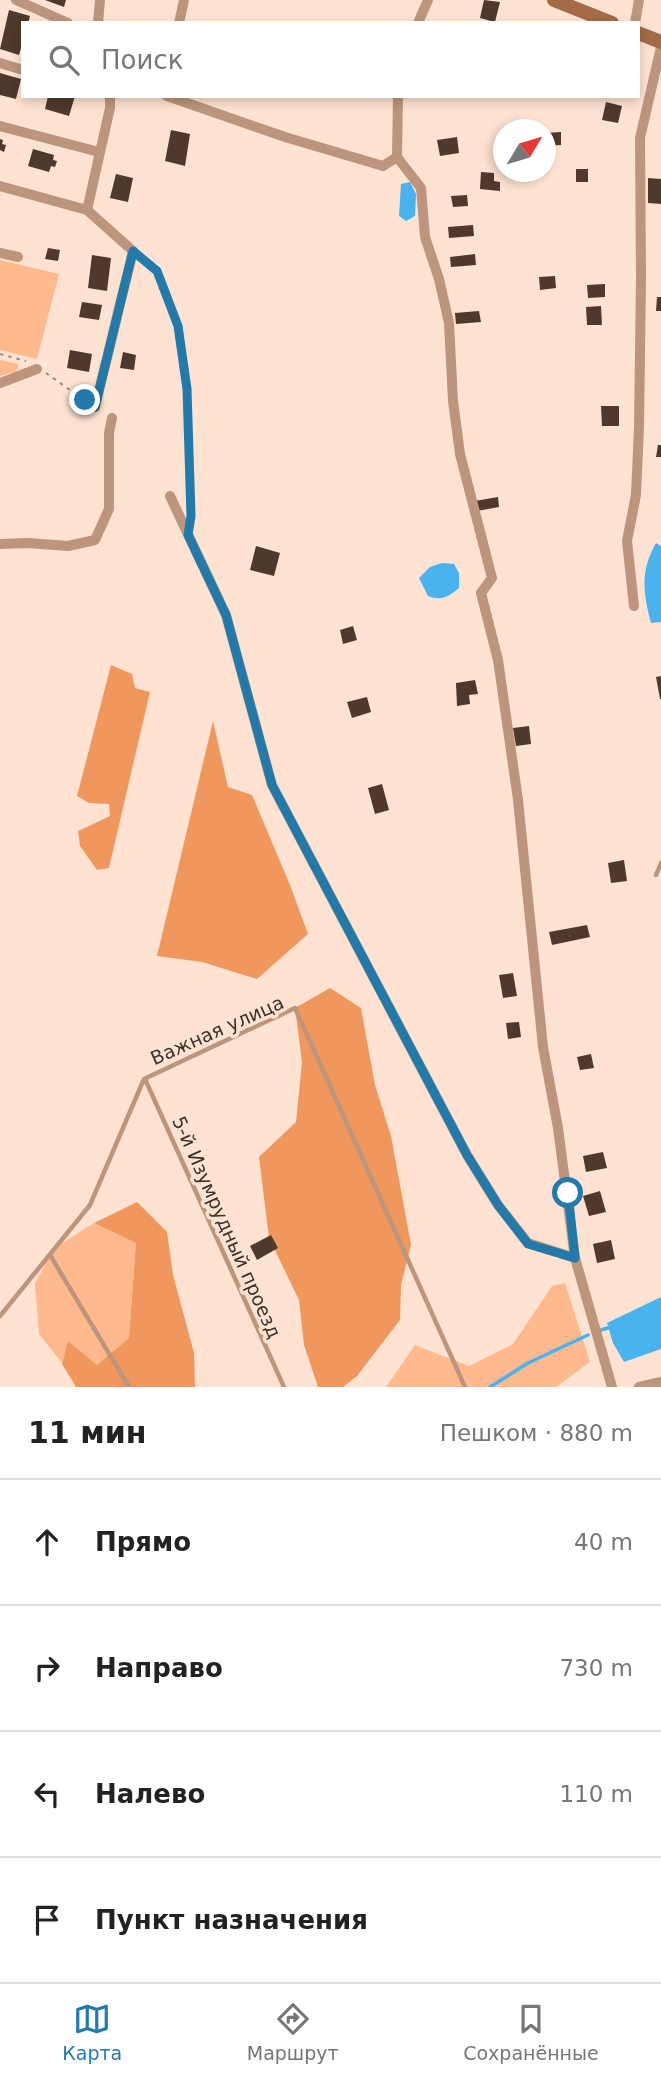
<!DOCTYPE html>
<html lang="ru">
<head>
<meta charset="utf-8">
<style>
	body { margin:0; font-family:"DejaVu Sans",sans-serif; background:#f6f6f6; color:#222 }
	.compass { position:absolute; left:493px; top:119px; width:63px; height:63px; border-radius:50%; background:#fff; box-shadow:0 4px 10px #0003; rotate:52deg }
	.stop { position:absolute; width:21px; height:21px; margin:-16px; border:5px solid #217aa9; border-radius:50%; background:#fff }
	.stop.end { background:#217aa9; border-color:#fff; box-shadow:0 2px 7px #0008 }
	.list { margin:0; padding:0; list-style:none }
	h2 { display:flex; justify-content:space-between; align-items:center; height:91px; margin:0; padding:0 28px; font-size:30px }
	h2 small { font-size:23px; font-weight:400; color:#767676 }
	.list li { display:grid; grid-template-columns:46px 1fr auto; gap:21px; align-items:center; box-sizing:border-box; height:126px; padding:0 28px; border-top:2px solid #e0e0e0 }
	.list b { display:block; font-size:26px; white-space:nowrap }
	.list em { font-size:23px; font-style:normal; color:#767676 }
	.icon { flex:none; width:38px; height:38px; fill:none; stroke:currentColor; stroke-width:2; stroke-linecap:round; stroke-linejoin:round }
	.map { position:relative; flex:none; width:661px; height:1387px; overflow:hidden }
	.search { position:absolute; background:#fff; box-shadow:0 4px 10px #0003; left:21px; right:21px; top:21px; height:77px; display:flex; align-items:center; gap:18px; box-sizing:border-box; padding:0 24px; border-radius:0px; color:#767676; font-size:26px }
	.sheet { height:595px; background:#fff }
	nav { display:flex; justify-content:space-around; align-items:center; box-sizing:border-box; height:98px; border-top:2px solid #e0e0e0; background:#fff; font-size:19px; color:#767676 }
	nav a { display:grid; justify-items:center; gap:4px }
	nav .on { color:#217aa9 }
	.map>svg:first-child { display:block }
	.green { fill:#feb98e }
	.forest { fill:#ef975c }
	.water { fill:#48b3ee }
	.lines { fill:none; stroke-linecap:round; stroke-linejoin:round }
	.stream { stroke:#48b3ee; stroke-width:3.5 }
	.building { fill:#4e392c }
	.path { stroke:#9e8b7f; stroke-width:2; stroke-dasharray:3.5 5; stroke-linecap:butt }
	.lane { stroke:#bc957c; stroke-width:4.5 }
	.street { stroke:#bc957c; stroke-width:10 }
	.secondary { stroke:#a36b46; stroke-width:14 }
	.route { stroke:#217aa9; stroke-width:9 }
	.labels { text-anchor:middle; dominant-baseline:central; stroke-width:7; stroke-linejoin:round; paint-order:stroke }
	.street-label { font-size:19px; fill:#3b312a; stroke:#fee3d2 }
</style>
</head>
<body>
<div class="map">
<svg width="661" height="1387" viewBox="0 0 661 1387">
	<rect width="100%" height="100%" fill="#fee3d2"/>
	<path class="green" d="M0 260 59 274 37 359 0 350Z
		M0 360 18 364 17 371 0 376Z
		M94 1223 136 1243 129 1338 97 1365 68 1342 62 1363 39 1334 35 1284 53 1249Z
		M565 1283 590 1362 556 1387H386L415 1345 469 1366 513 1344 552 1286Z"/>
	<path class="forest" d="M111 665 132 674 135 688 150 692 109 868 97 870 80 846 78 831 110 816 109 804 89 803 77 796Z
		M213 721 228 787 252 795 290 885 308 934 257 979 202 962 157 956Z
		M330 988 361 1008 375 1085 391 1136 411 1245 401 1285 400 1320 357 1376 343 1387H318L304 1345 299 1300 269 1238 259 1157 296 1122 302 1062 295 1008Z
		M137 1202 167 1232 173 1275 194 1353 195 1387H76L62 1364 68 1341 97 1365 129 1338 136 1243 94 1223Z"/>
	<path class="water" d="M410 182 416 194 415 216 406 221 399 216 401 184Z
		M656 543 661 546V622L651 623C643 593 640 571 656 543Z
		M442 563 454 564 459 573V588C448 597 442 601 428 596L419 578 430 567Z
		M661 1297V1349L624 1362 613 1343 607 1323Z"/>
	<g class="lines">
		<path class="stream" d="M601 1330 611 1327
			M490 1387 528 1363 588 1335"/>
	</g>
	<path class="building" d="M45 0H66L64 7Z
		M484 0 500 2 495 22 480 18Z
		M9 10 30 16 28 23H23V40L19 55 0 49Z
		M0 73 21 79 16 99 0 95Z
		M48 96H75L69 116 45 109Z
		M606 102 622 106 618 123 602 120Z
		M171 130 190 134 185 166 165 161Z
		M561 132V145L546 146V133Z
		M457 137 459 153 440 156 437 140Z
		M0 139 3 140 2 144 6 145 4 152 0 150Z
		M33 149 54 155 53 160 57 161 55 167 51 166 49 172 28 166Z
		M576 169H588V182H576Z
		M481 172 494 173V181L500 182V191L480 189Z
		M116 174 133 178 128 202 110 198Z
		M648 178 661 179V204L648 203Z
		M467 195 468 206 453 207 451 196Z
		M473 225 474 236 449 238 448 227Z
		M48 248 60 250 58 261 45 259Z
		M475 254 476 265 451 267 450 257Z
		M92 255 111 258 107 291 88 288Z
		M555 276 556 288 540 290 539 277Z
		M605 284V297L588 298 587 285Z
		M657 297H661V311H656Z
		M82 302 102 305 99 320 79 317Z
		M601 306 602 325H587L586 307Z
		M479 311 481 322 456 324 455 313Z
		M70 350 92 354 89 372 67 368Z
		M123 352 136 355 134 370 120 368Z
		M601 406H619V426H602Z
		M658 445H661V457H656Z
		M498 497 499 507 477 511 475 501Z
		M256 546 280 553 274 576 250 570Z
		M353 626 357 640 343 644 340 630Z
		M661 676V699H660L656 677Z
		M475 680 478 694 469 695 470 704 457 706 456 683Z
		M367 697 371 712 352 718 347 702Z
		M529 726 531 744 516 746 513 728Z
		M382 784 389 810 375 814 368 788Z
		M624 860 627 881 611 883 608 863Z
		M587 925 590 937 552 945 549 932Z
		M513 973 517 996 503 998 499 975Z
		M519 1022 521 1037 508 1039 506 1023Z
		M591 1054 594 1068 580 1070 577 1057Z
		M603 1152 607 1168 586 1172 583 1156Z
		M600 1191 606 1212 589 1216 583 1196Z
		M271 1235 278 1248 257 1260 250 1246Z
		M611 1240 615 1259 597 1263 593 1244Z"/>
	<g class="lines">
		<path class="path" d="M142 258 157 271 178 326 187 389 191 514
			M0 354 26 361
			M46 373 87 402"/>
		<path class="lane" d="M656 875 661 863
			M145 1079 284 1387
			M50 1255 129 1387
			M0 1316 90 1205 144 1079 295 1008 465 1387"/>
		<path class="street" d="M16 0 68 23
			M98 23 100 0
			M179 23 184 0
			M418 23 428 0
			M635 23 639 0
			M0 63 23 70
			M167 96 285 137 383 166 397 157
			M398 96 397 157 421 188 425 237 439 279 449 323 453 401 460 454 492 578 481 593 498 660 518 800 543 1047 558 1128 575 1258
			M0 126 99 152
			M0 186 87 210 133 251 95 407
			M87 210 110 108V96
			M0 253 18 257
			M0 383 37 369
			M170 496 226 615 272 785 467 1155 498 1205 528 1243 575 1258 612 1387
			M0 544 28 543 68 546 95 540 109 509V433L112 418
			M634 606 627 541 636 495 639 427 641 278 640 138 661 47
			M639 1387 661 1382"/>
		<path class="secondary" d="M554 0 612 23
			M638 33 661 42"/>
	</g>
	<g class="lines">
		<path class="route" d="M85 400 95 407 133 251 157 271 178 326 187 389 191 516 188 535 226 615 272 785 467 1155 498 1205 528 1244 575 1258 568 1193"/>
	</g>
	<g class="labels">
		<g class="street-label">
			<text transform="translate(217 1030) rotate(-24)">Важная улица</text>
			<text transform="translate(227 1227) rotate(66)">5-й Изумрудный проезд</text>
		</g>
	</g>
</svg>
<svg class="compass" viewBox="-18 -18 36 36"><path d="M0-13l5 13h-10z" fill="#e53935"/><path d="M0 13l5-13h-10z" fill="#767676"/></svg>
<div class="stop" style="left:568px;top:1193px"></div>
<div class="stop end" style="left:85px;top:400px"></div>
<div class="search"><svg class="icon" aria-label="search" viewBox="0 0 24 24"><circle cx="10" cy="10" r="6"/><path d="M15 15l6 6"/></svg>Поиск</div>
</div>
<section class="sheet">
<h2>11 мин<small>Пешком · 880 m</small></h2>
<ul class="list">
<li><svg class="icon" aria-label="ahead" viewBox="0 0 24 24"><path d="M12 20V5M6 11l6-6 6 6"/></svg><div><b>Прямо</b></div><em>40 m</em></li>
<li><svg class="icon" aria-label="right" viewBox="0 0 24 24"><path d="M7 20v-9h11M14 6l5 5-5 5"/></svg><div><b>Направо</b></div><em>730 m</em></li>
<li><svg class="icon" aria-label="left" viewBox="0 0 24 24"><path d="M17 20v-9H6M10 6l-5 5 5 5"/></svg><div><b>Налево</b></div><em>110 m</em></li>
<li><svg class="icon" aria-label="arrive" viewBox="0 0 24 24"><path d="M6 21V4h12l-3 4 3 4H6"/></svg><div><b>Пункт назначения</b></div></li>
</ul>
</section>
<nav>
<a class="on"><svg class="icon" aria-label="map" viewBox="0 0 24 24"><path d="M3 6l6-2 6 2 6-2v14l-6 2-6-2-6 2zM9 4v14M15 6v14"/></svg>Карта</a>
<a><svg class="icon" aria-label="directions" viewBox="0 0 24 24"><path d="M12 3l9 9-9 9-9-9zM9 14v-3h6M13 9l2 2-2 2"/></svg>Маршрут</a>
<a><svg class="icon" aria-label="saved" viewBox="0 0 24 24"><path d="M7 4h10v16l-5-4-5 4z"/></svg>Сохранённые</a>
</nav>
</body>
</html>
